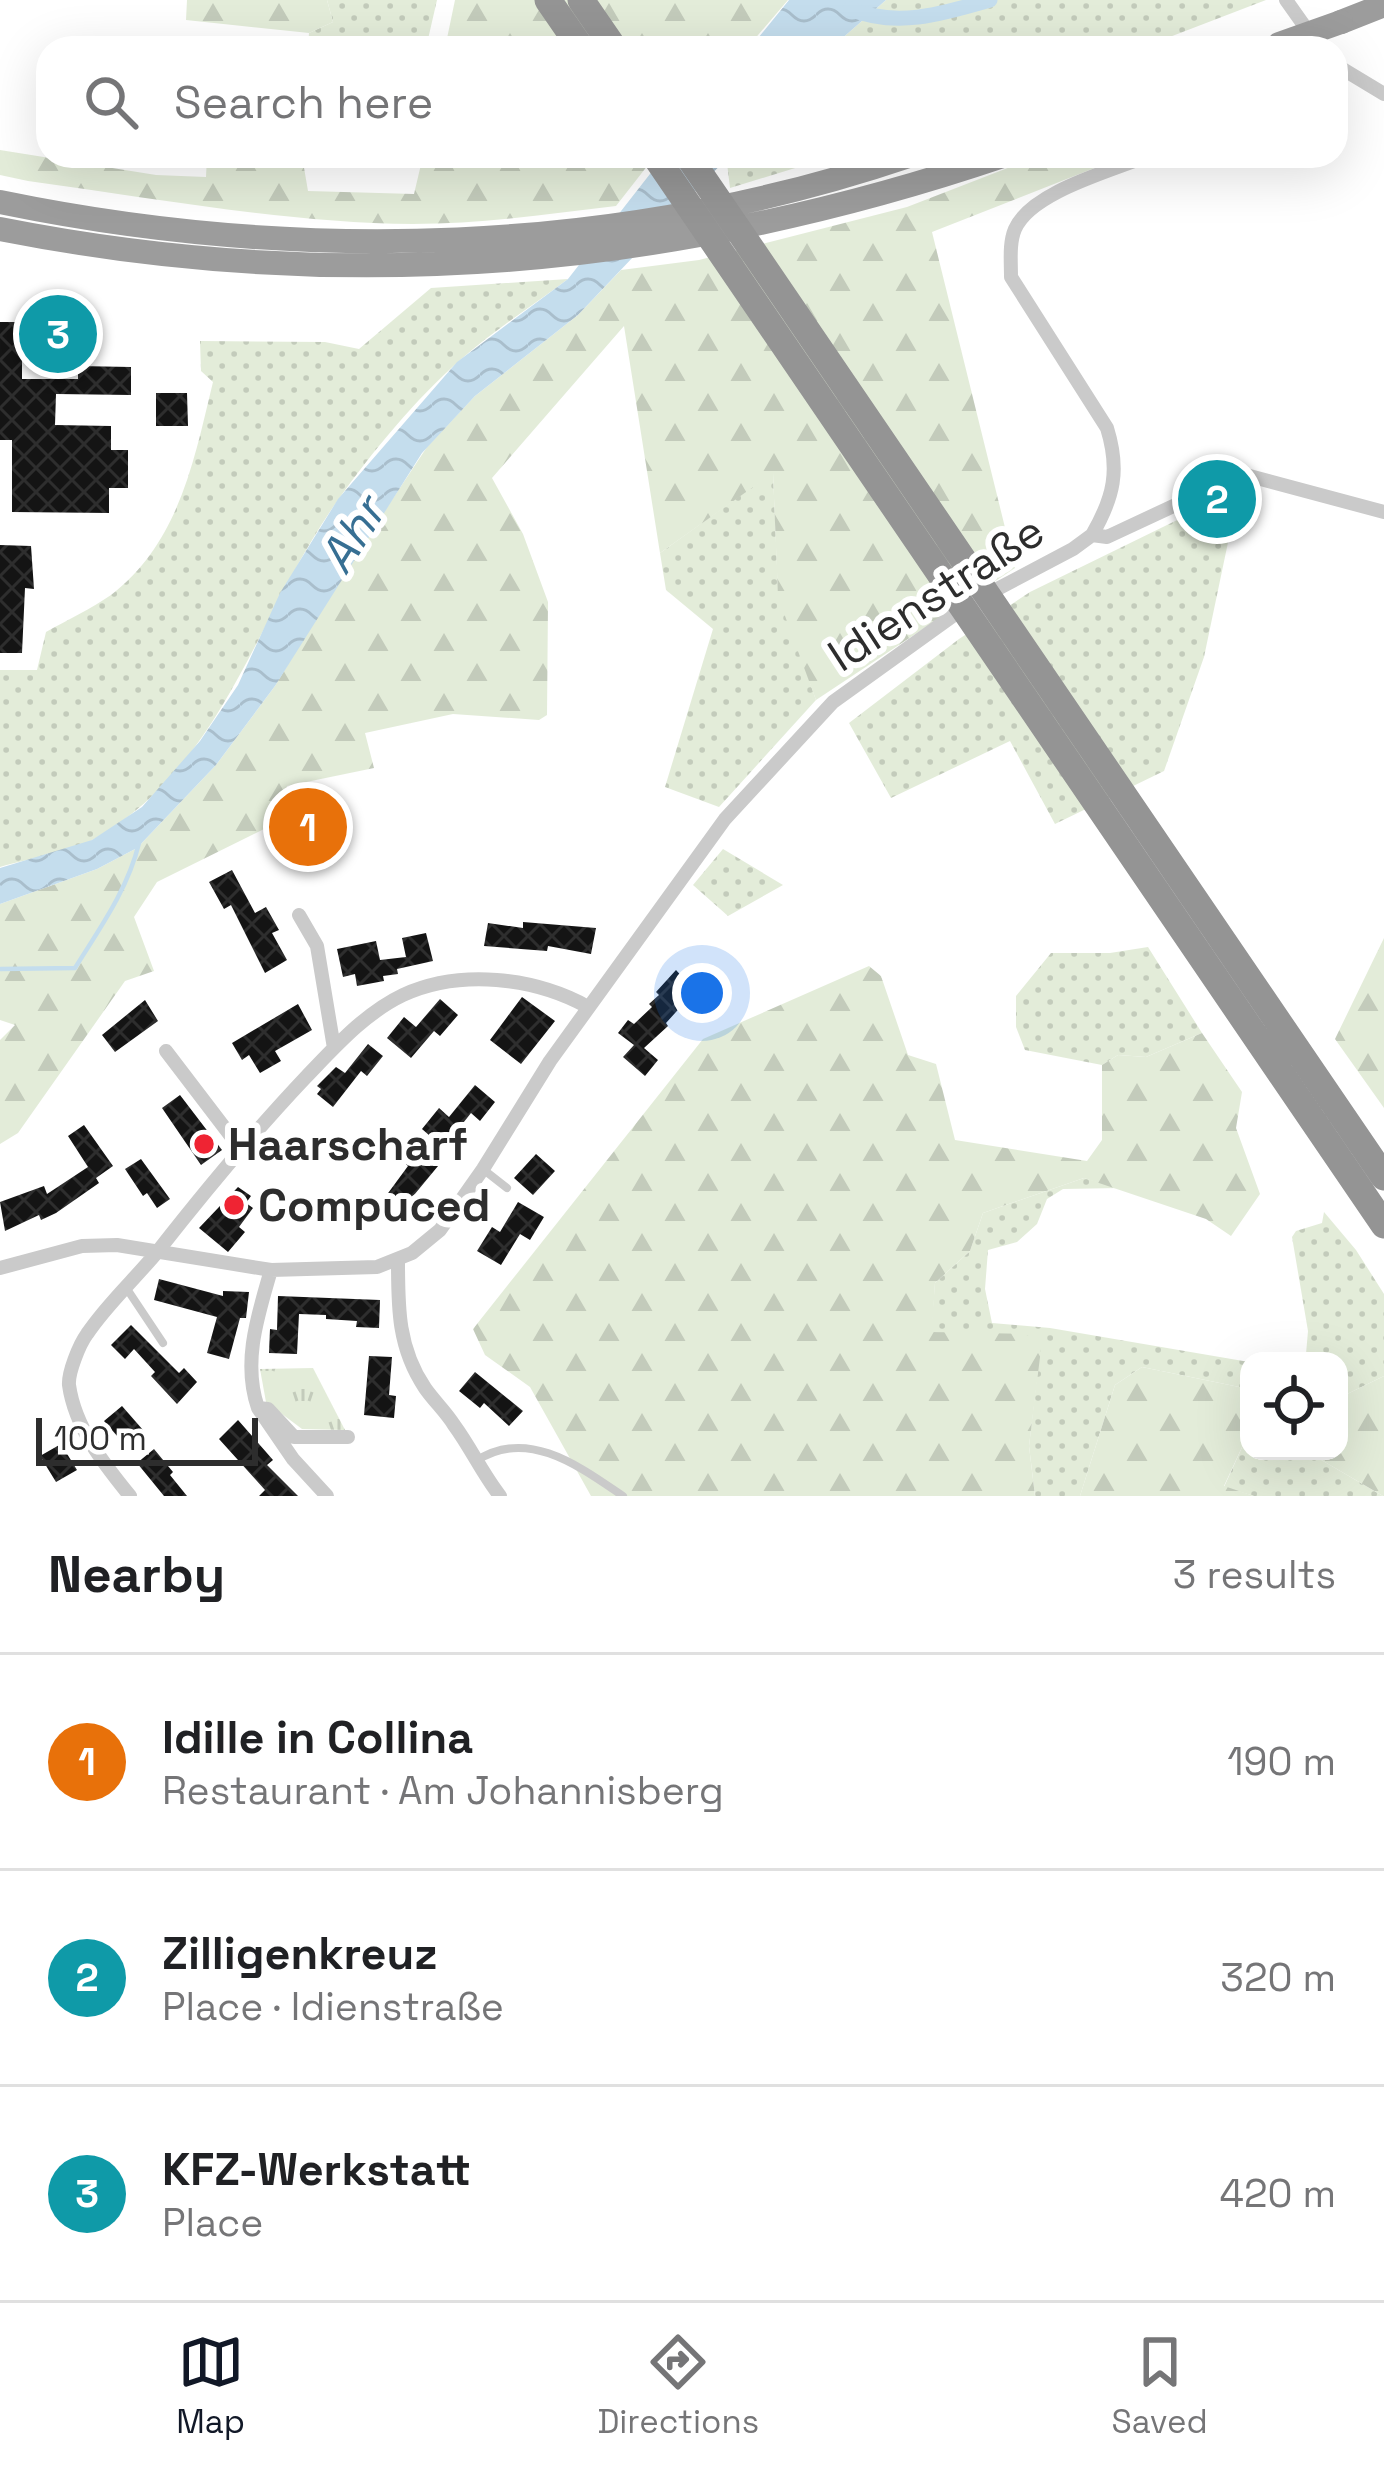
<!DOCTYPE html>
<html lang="en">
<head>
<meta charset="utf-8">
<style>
	body { margin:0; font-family:"Space Grotesk",sans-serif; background:#f6f6f6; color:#202124 }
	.controls { position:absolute; right:36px; bottom:36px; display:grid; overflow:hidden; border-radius:24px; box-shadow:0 12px 48px #0002 }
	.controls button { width:108px; height:108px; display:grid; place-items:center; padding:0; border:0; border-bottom:3px solid #e0e0e0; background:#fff; color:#202124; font:60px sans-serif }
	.scale { position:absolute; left:36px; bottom:30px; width:222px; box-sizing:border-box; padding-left:12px; border:6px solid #2d2d2d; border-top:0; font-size:33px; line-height:42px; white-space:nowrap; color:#2d2d2d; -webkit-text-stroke:9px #fff; paint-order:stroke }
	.you { position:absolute; left:702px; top:993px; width:42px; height:42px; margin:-30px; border:9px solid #fff; border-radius:50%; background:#1a73e8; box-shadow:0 0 0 18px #1a73e833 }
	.badge { display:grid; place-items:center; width:78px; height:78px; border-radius:50%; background:#111827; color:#fff; font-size:39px; font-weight:700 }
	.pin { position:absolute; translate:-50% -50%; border:6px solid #fff; box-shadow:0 3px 12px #0006 }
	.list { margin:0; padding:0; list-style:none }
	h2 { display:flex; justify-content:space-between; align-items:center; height:156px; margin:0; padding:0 48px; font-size:51px }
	h2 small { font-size:39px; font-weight:400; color:#757577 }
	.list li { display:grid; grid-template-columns:78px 1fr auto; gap:36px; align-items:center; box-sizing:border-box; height:216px; padding:0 48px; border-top:3px solid #e0e0e0 }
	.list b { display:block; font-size:45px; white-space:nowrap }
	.list p { margin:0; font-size:39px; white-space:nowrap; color:#757577 }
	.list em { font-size:39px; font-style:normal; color:#757577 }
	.icon { flex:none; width:66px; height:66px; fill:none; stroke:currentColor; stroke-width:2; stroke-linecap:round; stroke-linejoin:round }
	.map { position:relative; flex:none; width:1384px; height:1496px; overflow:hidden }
	.search { position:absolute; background:#fff; box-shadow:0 12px 48px #0002; left:36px; right:36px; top:36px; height:132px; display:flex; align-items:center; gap:30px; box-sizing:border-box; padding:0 42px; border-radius:36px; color:#757577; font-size:45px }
	.sheet { height:804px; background:#fff }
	nav { display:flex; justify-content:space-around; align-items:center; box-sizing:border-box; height:168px; border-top:3px solid #e0e0e0; background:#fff; font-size:33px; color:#757577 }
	nav a { display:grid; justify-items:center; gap:6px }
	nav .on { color:#111827 }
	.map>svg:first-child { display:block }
	.grass { fill:url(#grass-dots) }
	.forest { fill:url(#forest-firs) }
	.park { fill:url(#park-tufts) }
	.water { fill:url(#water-waves) }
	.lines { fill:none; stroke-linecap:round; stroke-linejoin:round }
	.stream { stroke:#c4dded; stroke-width:4.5 }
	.canal { stroke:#c4dded; stroke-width:15 }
	.building { fill:url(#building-cross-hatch) }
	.service { stroke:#cacaca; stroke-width:8 }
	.minor { stroke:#cacaca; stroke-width:14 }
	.trunk { stroke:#9c9c9c; stroke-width:24 }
	.motorway { stroke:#949494; stroke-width:27 }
	.trunk-bridge { stroke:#9c9c9c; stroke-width:24 }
	.motorway-bridge { stroke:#949494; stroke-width:27 }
	.poi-dot { fill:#ef2433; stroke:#fff; stroke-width:4.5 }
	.labels { text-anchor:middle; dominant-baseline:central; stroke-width:12; stroke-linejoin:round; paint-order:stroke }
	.street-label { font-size:45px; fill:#2d2d2d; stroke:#fff }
	.poi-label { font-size:45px; font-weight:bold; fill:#2d2d2d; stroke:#fff; text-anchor:start }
	.water-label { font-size:48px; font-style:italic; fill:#376f93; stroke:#fff }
</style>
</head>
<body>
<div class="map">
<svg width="1384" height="1496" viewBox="0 0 1384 1496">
	<defs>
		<pattern id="grass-dots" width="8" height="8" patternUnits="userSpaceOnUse" patternTransform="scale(3)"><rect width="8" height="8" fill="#e3ecd9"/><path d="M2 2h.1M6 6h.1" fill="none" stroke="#c3cbbb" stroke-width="1.8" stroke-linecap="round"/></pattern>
		<pattern id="forest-firs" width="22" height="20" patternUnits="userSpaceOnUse" patternTransform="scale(3)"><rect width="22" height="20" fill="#e3ecd9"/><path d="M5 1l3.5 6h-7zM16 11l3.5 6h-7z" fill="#c3cbbb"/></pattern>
		<pattern id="park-tufts" width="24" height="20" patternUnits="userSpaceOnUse" patternTransform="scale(3)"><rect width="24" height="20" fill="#e3ecd9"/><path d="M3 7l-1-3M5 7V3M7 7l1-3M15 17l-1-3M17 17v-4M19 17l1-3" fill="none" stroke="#c3cbbb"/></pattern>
		<pattern id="water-waves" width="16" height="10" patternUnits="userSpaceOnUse" patternTransform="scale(3)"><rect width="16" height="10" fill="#c4dded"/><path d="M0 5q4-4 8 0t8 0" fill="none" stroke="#a9becc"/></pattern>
		<pattern id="building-cross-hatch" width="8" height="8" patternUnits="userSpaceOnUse" patternTransform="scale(3)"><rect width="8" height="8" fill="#141414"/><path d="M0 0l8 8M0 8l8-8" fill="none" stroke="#2e2e2e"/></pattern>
	</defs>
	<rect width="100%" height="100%" fill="#fff"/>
	<path class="grass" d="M327 0H437L426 48H308L309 33 333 22Z
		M886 0H1266L1141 48H831Z
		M732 156H834L730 188 727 163Z
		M568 279C532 306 493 331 459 361 415 400 372 452 338 500 257 613 225 764 96 838 69 853 30 858 0 867V670H37L46 632C67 620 91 609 111 595 179 543 194 460 213 382L201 371 200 341 325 342 359 349 431 288Z
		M773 472 778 589 816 700 719 807 665 787 713 629 666 590 660 553Z
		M1212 503 1235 509 1204 657 1164 771 1055 824 1010 741 891 798 849 723 959 639 1030 592Z
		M723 849 783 885 728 916 693 885Z
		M1148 947 1202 1033 1146 1057 1118 1055 1102 1065 1025 1050 1016 1027V996L1051 953H1110Z
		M1084 1178 1120 1188 1063 1189 1047 1199 1037 1224 1017 1242 988 1250 985 1289 992 1323 1050 1328 1249 1362V1389L1142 1367 1115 1385 1080 1496H1035L1029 1446 1041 1341 931 1332 935 1283 970 1251 983 1213Z
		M1324 1212 1356 1250 1384 1294V1376L1339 1398V1361H1298L1306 1354 1308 1331 1292 1237 1296 1231 1322 1223Z
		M1249 1432V1451H1306L1383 1496H1254L1224 1487Z"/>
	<path class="forest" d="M187 0H327L333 22 309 33 186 20Z
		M455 0H788L747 48H445Z
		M0 150 156 175 206 177 207 156H302L308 191 414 194 423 156H655L616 206C549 214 481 224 413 224 285 223 155 198 28 181L0 175Z
		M1039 156H1125L932 232 1015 568 816 700 778 597 773 473 660 553 624 326 492 478 523 534 548 602 547 715 539 720 453 714 365 733 374 768 287 786 278 822 157 882 134 917 154 971 125 981 18 1133 0 1144V1040L15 1025 0 1020V904L97 869 137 848 216 765 275 686 333 589 427 447 475 396 578 315 621 270 699 260 907 207Z
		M1384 938V1108L1335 1039Z
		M869 966 881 976 908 1055 936 1064 955 1140 1087 1161 1102 1140V1065L1118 1055 1146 1057 1202 1033 1242 1092 1236 1128 1260 1194 1231 1236 1206 1219 1084 1178 983 1213 970 1251 935 1283 932 1332 1024 1334 1042 1341 1029 1446 1035 1496H591L530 1387 485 1355 473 1329 703 1039Z
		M1142 1367 1249 1389V1432L1224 1486 1254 1496H1080L1115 1385Z
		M1384 1376V1496H1383L1306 1451H1339V1398Z"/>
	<path class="park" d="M313 1368 345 1430 302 1429 266 1402 260 1369Z"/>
	<path class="water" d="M789 0H886L831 48H750Z
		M664 156H729L578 315 475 396 422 453 275 686 216 765 137 848 97 869 0 904V868L92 840 142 807 200 741 238 685 280 593 338 499 457 362 568 279Z"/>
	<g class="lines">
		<path class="stream" d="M0 969 75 968C100 928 128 889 139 843"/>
		<path class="canal" d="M850 9C897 28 942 14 990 0"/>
	</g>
	<path class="building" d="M40 316 76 317V352L22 351V379H78V366L131 367V395L56 394 55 425 111 426V450H128V488H109V513L12 512V440H0V322H40Z
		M156 393H187L188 426H156Z
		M0 545 31 546 34 589 25 588 22 653H0Z
		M318 802 323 828 333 826 337 848 326 851 324 844 301 848 298 834 294 835 289 807Z
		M232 870 255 913 266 907 279 930 272 933 287 960 265 973 231 905 224 909 209 882Z
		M523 922 596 928 591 954 548 946 547 951 484 946 488 923 523 928Z
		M426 933 433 961 397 969 398 974 383 976 384 981 357 986 355 974 343 977 337 949 376 941 380 960 406 957 402 938Z
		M676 970 695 991 666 1023 668 1026 644 1048 658 1060 645 1076 623 1057 634 1045 618 1033 628 1020 634 1024 652 1007 649 1004 659 995 656 992Z
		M522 997 555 1021 521 1064 490 1040Z
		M440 999 458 1015 440 1036 434 1031 411 1058 387 1038 404 1017 416 1027Z
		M145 1000 158 1021 115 1052 102 1035Z
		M298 1004 312 1030 275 1051 281 1061 260 1073 249 1055 242 1060 232 1043Z
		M368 1044 383 1056 367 1076 361 1071 333 1107 317 1094 321 1089 317 1086 336 1067 345 1073Z
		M475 1085 495 1102 480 1121 471 1113 437 1156 443 1160 400 1212 383 1200 408 1166 405 1163 430 1136 422 1129 439 1108 449 1117Z
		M180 1095 222 1150 201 1165 162 1108Z
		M84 1125 113 1166 96 1178 99 1183 56 1213 41 1220 39 1215 5 1231 0 1202 44 1186 47 1194 88 1167 68 1136Z
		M536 1154 555 1171 533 1195 514 1178Z
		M141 1159 170 1199 157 1208 147 1193 143 1196 125 1169Z
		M238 1187 251 1196 246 1203 253 1208 239 1227 245 1232 228 1252 199 1228Z
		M518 1202 544 1217 530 1240 520 1234 501 1265 477 1251 492 1227 500 1232Z
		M159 1279 223 1296V1291L249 1292 246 1318H240L229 1359 207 1353 217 1317 154 1300Z
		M278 1296 380 1300 379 1328 356 1327 357 1321 326 1319V1315L299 1314 297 1354 269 1353 270 1329 277 1330Z
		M131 1325 179 1373 184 1368 197 1382 177 1404 151 1376 155 1372 134 1349 125 1359 111 1345Z
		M369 1356 392 1357 389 1395 396 1396 394 1418 364 1415Z
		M475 1372 523 1411 509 1426 484 1403 480 1408 459 1391Z
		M122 1406 143 1430 125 1445 104 1421Z
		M238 1420 273 1460 267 1465 298 1496H259L265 1490 219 1439Z
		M61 1444 77 1470 56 1482 40 1456Z
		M154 1449 173 1472 170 1475 187 1496H164L137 1463Z"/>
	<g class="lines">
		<path class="service" d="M484 1170 507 1188
			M127 1289 163 1343
			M476 1461C527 1427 579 1466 623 1496"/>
		<path class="minor" d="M1286 0 1320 48
			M1336 65 1384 94
			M1092 535C1114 497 1120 470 1107 428L1011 277C1011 261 1009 243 1015 229 1031 192 1111 171 1147 156
			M984 596 1073 549 1092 535 1107 537 1242 474 1384 512
			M299 915 317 946 334 1048
			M166 1051 240 1148
			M398 1262C398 1308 398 1348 425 1388 434 1401 446 1412 454 1425 471 1448 482 1473 500 1496
			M0 1268 82 1246 117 1245 271 1270 377 1267 412 1253 440 1230 483 1169 550 1061 725 819 833 702 965 607
			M271 1270C258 1315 242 1362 258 1408L268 1409 294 1437H348
			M258 1408 293 1459 327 1496
			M130 1496C104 1464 75 1428 69 1385 68 1373 79 1345 87 1334 107 1304 135 1279 158 1251 205 1191 253 1133 306 1077 335 1047 365 1013 403 995 460 969 534 977 588 1007"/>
		<path class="trunk" d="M1341 22 1384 5
			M0 202C300 264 617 255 909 156
			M0 229C344 297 672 268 1003 156"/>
		<path class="motorway" d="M548 0 581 48
			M581 0 614 48"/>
		<path class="trunk-bridge" d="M1279 44 1341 22"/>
		<path class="motorway-bridge" d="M655 156 1384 1225
			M688 156 1384 1177"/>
	</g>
	<g class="poi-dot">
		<circle cx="204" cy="1144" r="12"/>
		<circle cx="234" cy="1205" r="12"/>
	</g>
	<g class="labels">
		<g class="street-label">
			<text transform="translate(936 593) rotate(-33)">Idienstraße</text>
		</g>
		<g class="poi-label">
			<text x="228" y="1144">Haarscharf</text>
			<text x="258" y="1205">Compuced</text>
		</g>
		<g class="water-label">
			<text transform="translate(352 535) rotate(-58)">Ahr</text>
		</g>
	</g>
</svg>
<div class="controls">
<button><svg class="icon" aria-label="locate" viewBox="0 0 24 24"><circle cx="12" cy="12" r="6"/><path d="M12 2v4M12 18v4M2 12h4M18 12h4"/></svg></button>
</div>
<div class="scale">100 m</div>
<div class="you"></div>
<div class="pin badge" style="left:308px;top:827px;background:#e8710a">1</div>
<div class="pin badge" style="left:1217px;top:499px;background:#0f9aa8">2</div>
<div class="pin badge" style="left:58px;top:334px;background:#0f9aa8">3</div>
<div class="search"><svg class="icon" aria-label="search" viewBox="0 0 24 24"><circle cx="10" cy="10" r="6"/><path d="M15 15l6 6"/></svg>Search here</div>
</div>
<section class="sheet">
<h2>Nearby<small>3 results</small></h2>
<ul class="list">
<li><span class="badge" style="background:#e8710a">1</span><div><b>Idille in Collina</b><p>Restaurant · Am Johannisberg</p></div><em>190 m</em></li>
<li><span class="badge" style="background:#0f9aa8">2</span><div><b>Zilligenkreuz</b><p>Place · Idienstraße</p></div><em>320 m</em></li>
<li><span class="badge" style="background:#0f9aa8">3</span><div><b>KFZ-Werkstatt</b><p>Place</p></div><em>420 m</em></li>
</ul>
</section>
<nav>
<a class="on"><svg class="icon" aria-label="map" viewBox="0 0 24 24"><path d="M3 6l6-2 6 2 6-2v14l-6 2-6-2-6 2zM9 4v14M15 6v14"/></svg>Map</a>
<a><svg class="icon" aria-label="directions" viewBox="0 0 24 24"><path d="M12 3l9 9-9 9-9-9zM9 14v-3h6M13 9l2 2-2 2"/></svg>Directions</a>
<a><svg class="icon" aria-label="saved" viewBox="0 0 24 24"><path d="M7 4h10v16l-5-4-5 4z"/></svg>Saved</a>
</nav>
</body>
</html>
